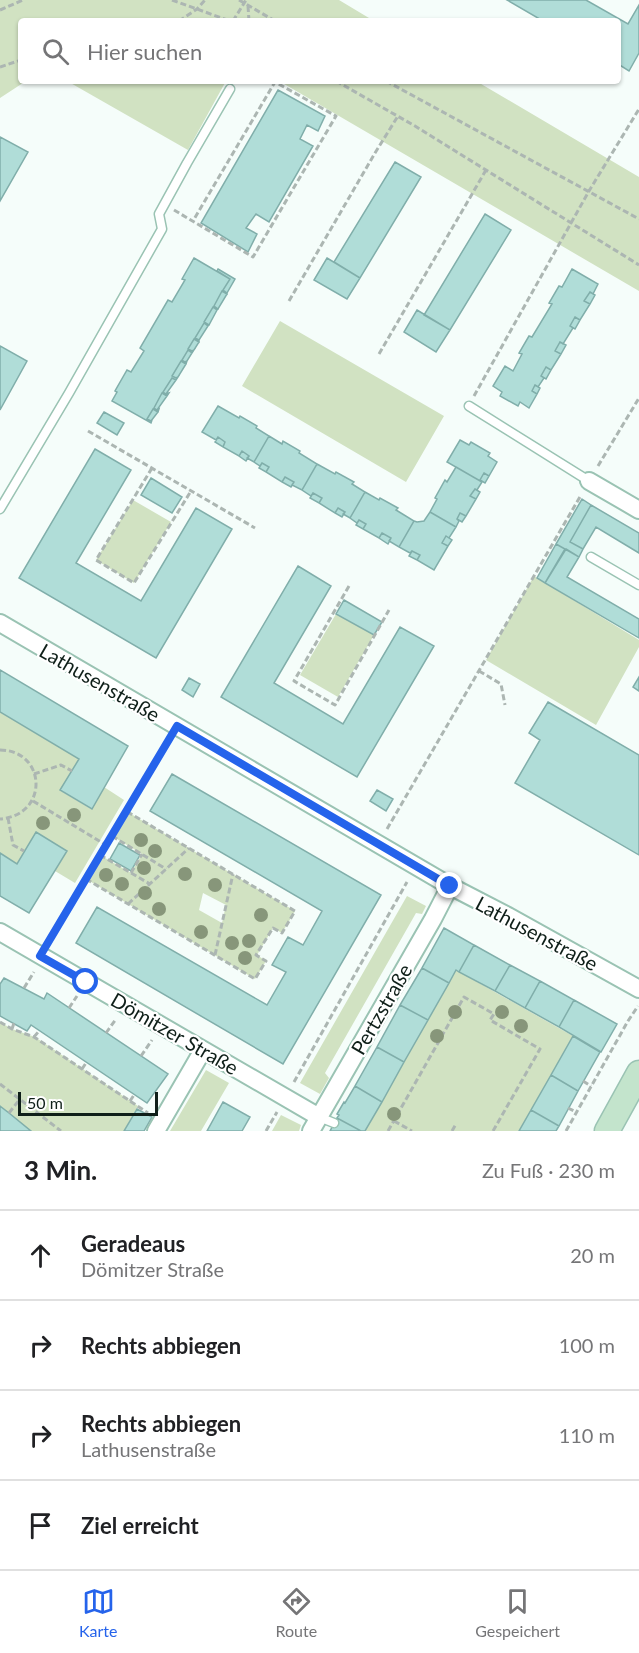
<!DOCTYPE html>
<html lang="de">
<head>
<meta charset="utf-8">
<style>
	body { margin:0; font-family:Lato,sans-serif; background:#f2f2f2; color:#202124 }
	.scale { position:absolute; left:18px; bottom:15px; width:140px; box-sizing:border-box; padding-left:6px; border:3px solid #0f1f19; border-top:0; font-size:16px; line-height:21px; white-space:nowrap; color:#0f1f19; -webkit-text-stroke:4px #fff; paint-order:stroke }
	.stop { position:absolute; width:18px; height:18px; margin:-14px; border:4px solid #2563eb; border-radius:50%; background:#fff }
	.stop.end { background:#2563eb; border-color:#fff; box-shadow:0 2px 6px #0008 }
	.list { margin:0; padding:0; list-style:none }
	h2 { display:flex; justify-content:space-between; align-items:center; height:78px; margin:0; padding:0 24px; font-size:26px }
	h2 small { font-size:20px; font-weight:400; color:#757577 }
	.list li { display:grid; grid-template-columns:39px 1fr auto; gap:18px; align-items:center; box-sizing:border-box; height:90px; padding:0 24px; border-top:2px solid #e0e0e0 }
	.list b { display:block; font-size:22px; white-space:nowrap }
	.list p { margin:0; font-size:20px; white-space:nowrap; color:#757577 }
	.list em { font-size:20px; font-style:normal; color:#757577 }
	.icon { flex:none; width:33px; height:33px; fill:none; stroke:currentColor; stroke-width:2; stroke-linecap:round; stroke-linejoin:round }
	.map { position:relative; flex:none; width:639px; height:1131px; overflow:hidden }
	.search { position:absolute; background:#fff; box-shadow:0 2px 4px #0004; left:18px; right:18px; top:18px; height:66px; display:flex; align-items:center; gap:15px; box-sizing:border-box; padding:0 21px; border-radius:6px; color:#757577; font-size:22px }
	.sheet { height:438px; background:#fff }
	nav { display:flex; justify-content:space-around; align-items:center; box-sizing:border-box; height:84px; border-top:2px solid #e0e0e0; background:#fff; font-size:16px; color:#757577 }
	nav a { display:grid; justify-items:center; gap:3px }
	nav .on { color:#2563eb }
	.map>svg:first-child { display:block }
	.green { fill:#d1e2c2; fill-rule:evenodd }
	.building { fill:#b0ddd8; stroke:#80aeaa; stroke-width:1.5 }
	.lines { fill:none; stroke-linecap:round; stroke-linejoin:round }
	.lane-casing { stroke:#9ac3b3; stroke-width:11 }
	.street-casing { stroke:#9ac3b3; stroke-width:20 }
	.secondary-casing { stroke:#9ac3b3; stroke-width:27 }
	.path { stroke:#acb6b2; stroke-width:3; stroke-dasharray:6 3; stroke-linecap:butt }
	.lane { stroke:#fff; stroke-width:8 }
	.street { stroke:#fff; stroke-width:16 }
	.secondary { stroke:#c3e4cc; stroke-width:24 }
	.tree { fill:#87967a }
	.route { stroke:#2563eb; stroke-width:8 }
	.labels { text-anchor:middle; dominant-baseline:central; stroke-width:4.5; stroke-linejoin:round; paint-order:stroke }
	.street-label { font-size:20px; fill:#0f1f19; stroke:#fff }
</style>
</head>
<body>
<div class="map">
<svg width="639" height="1131" viewBox="0 0 639 1131">
	<rect width="100%" height="100%" fill="#f5fdfa"/>
	<path class="green" d="M0 0H339L374 21H21V81H26L0 98Z
		M67 81H226L188 150Z
		M279 81H476L639 177V291Z
		M280 321 444 416 406 482 242 386Z
		M133 500 171 522 134 583 96 560Z
		M534 576 639 640V647L596 725 486 660Z
		M336 614 374 635 338 697 300 675Z
		M0 712 79 759 61 791 91 809 104 787 124 800 75 883 55 871 67 851 36 832 17 864 0 853Z
		M126 811 295 911 282 933 273 928 257 955 266 961 255 979 86 879 100 855 131 873 142 854 112 836ZM203 893 226 905 222 923 199 910Z
		M407 896 426 906 422 914 416 913 325 1073 329 1078 320 1094 300 1083Z
		M456 970 573 1036 519 1131H365Z
		M0 1022 12 1029 35 1037 138 1106 124 1131H0Z
		M206 1070 229 1083 201 1131H170Z
		M281 1115 301 1125 299 1131H272Z"/>
	<path class="building" d="M507 0H586L628 24 639 5V53L629 71 618 64V21H543Z
		M278 90 325 116 318 131 307 125 300 139 313 146 269 222 256 214 246 228 257 234 248 252 201 223Z
		M0 137 28 152 0 201Z
		M395 162 421 177 360 278 334 262Z
		M485 214 511 230 450 330 424 315Z
		M194 258 230 279 223 290 227 293V294L222 291 214 306 218 309 217 310 213 307 204 322 209 325 208 326 204 323 195 338 199 340V342L194 339 188 349 192 351 194 350 192 353 188 350 182 360 185 362 187 361 186 364 181 361 172 376 176 378 178 377 176 380 172 378 163 392 166 394 169 393 167 396 162 393 154 408 157 410 159 409 158 412 153 409 147 419 151 421 152 420 151 423 112 401 117 392 115 391 127 370 131 372 144 351 140 348 168 300 172 302 185 280 182 279Z
		M327 258 360 278 347 299 314 280Z
		M218 269 235 279 227 293 223 290 230 279 217 271Z
		M572 269 598 284 593 294 590 292 584 301 590 304 580 320 575 317 570 326 573 328 563 344 560 342 555 351 561 354 551 370 546 367 541 376 544 378 538 387 535 385 532 391 537 394 529 408 520 402 518 406 500 396 502 392 493 386 505 366 513 371 522 354 519 353 529 336 532 337 552 304 549 303 559 286 562 287Z
		M222 291 227 294 218 309 214 306Z
		M590 292 595 295 590 304 584 301Z
		M213 307 217 310 209 325 204 322Z
		M417 310 450 330 436 352 404 332Z
		M575 317 580 320 575 329 570 326Z
		M204 323 208 326 199 340 195 338Z
		M194 339 199 342 194 350 192 351 188 349Z
		M560 342 566 345 561 354 555 351Z
		M0 346 27 361 0 410Z
		M188 350 192 353 187 361 185 362 182 360Z
		M181 361 186 364 178 377 176 378 172 376Z
		M546 367 551 370 546 379 541 376Z
		M172 378 176 380 166 394 163 392Z
		M535 385 540 388 537 394 532 391Z
		M162 393 167 396 157 410 154 408Z
		M218 406 239 418 240 416 257 426 256 428 269 436 254 462 247 458 249 456 242 451 239 456 223 447 225 442 218 437 216 440 202 432Z
		M153 409 158 412 151 421 147 419Z
		M104 412 124 423 117 435 97 423Z
		M269 436 282 444 283 441 300 451 299 453 317 464 302 490 292 485 294 482 285 477 282 482 266 472 269 467 262 463 260 466 254 462Z
		M218 437 225 442 223 447 215 442Z
		M460 440 469 445 471 442 490 453 488 456 497 462 489 476 484 473 480 480 482 482 447 462Z
		M95 449 131 470 76 563 141 601 196 508 232 529 156 658 19 578Z
		M242 451 249 456 246 461 239 456Z
		M262 463 269 467 266 472 259 468Z
		M317 464 335 474 336 472 354 482 352 484 365 492 350 518 343 514 345 512 338 508 335 513 319 503 322 498 313 493 311 496 302 490Z
		M456 467 482 482 477 490 475 489 470 496 476 499 466 516 460 513 457 519 459 521 456 527 430 512 437 499 435 498 445 480 447 482Z
		M484 473 489 476 485 483 480 480Z
		M285 477 294 482 291 487 282 482Z
		M151 478 182 497 172 513 141 495Z
		M475 489 480 492 476 499 470 496Z
		M365 492 379 500 380 498 398 508 396 510 414 521 399 547 389 541 391 538 382 533 379 538 363 529 366 524 359 520 357 523 350 518Z
		M313 493 322 498 319 503 310 498Z
		M582 499 591 505 570 542 583 549 579 557 556 544Z
		M591 505 639 533V553L596 527 583 549 570 542Z
		M338 508 345 512 342 517 335 513Z
		M430 512 456 527 449 538 446 536 442 543 448 546 434 570 417 560 420 555 412 551 410 553 399 547 414 521 417 522 424 521Z
		M460 513 466 516 462 522 457 519Z
		M359 520 366 524 363 529 356 525Z
		M382 533 391 538 388 544 379 538Z
		M446 536 452 540 448 546 442 543Z
		M556 544 565 549 545 583 537 578Z
		M566 549 579 557 567 577 639 619V638L545 583Z
		M412 551 420 555 417 560 409 556Z
		M298 566 331 586 274 683 343 724 400 627 434 646 357 777 221 697Z
		M344 600 382 622 374 635 336 614Z
		M0 670 128 746 92 809 60 790 79 759 0 712Z
		M639 677V691L633 687Z
		M189 678 200 684 193 697 182 690Z
		M548 702 639 755V855L515 783 540 740 529 733Z
		M172 774 381 895 283 1064 76 943 97 907 267 1005 286 972 272 965 288 937 303 945 322 911 150 811Z
		M377 790 393 799 386 811 370 801Z
		M36 832 67 851 29 913 0 896V853L17 864Z
		M119 843 140 855 131 871 110 859Z
		M444 928 474 945 459 972 456 970 449 983 422 968Z
		M474 945 510 965 495 991 459 972Z
		M510 965 540 981 525 1008 495 991Z
		M422 968 449 983 428 1020 400 1005Z
		M4 978 44 999 47 993 168 1074 147 1103 31 1025 27 1031 0 1016V984Z
		M540 981 574 1000 559 1027 525 1008Z
		M574 1000 617 1024 601 1052 559 1027Z
		M400 1005 428 1020 404 1062 377 1047Z
		M573 1036 600 1052 578 1091 551 1075Z
		M377 1047 404 1062 382 1102 355 1086Z
		M551 1075 578 1091 559 1126 531 1110Z
		M355 1086 382 1102 365 1131H361L337 1118 339 1115 337 1114 344 1102 345 1103Z
		M223 1102 250 1117 242 1131H207Z
		M0 1106 9 1113 31 1131H0Z
		M137 1109 152 1117 144 1131H124Z
		M531 1110 559 1126 556 1131H519Z
		M337 1118 361 1131H330Z"/>
	<g class="lines">
		<defs>
			<path id="lane" d="M469 406 589 481
				M0 509 69 393 162 229 159 214 187 163 230 89
				M591 557 639 585
				M319 1117 334 1123"/>
			<path id="street" d="M589 481 639 510
				M0 623 450 886 508 916 639 989
				M0 932 319 1117
				M156 1131 203 1050
				M311 1131 433 919 450 886"/>
			<path id="secondary" d="M607 1131 639 1073"/>
		</defs>
		<use href="#lane" class="lane-casing"/>
		<use href="#street" class="street-casing"/>
		<use href="#secondary" class="secondary-casing"/>
		<path class="path" d="M172 0 230 21
			M239 0 275 21
			M248 6 249 21
			M0 10 23 0
			M179 21 197 9 205 0
			M233 21 246 0
			M0 67 21 60
			M336 81 415 126 639 265
			M386 81 639 219
			M174 210 253 257 336 116 275 82 193 221
			M289 301 375 153 398 116
			M379 354 486 170
			M474 396 589 191 639 109
			M88 431 255 528
			M598 466 639 398
			M152 468 96 560 134 583 191 491
			M349 586 294 681 335 705 389 610
			M479 671 501 684 505 705
			M0 750C46 750 50 815 0 819
			M34 774 61 765 72 771
			M33 801 106 845
			M8 818 13 845 24 851
			M387 829 581 495
			M112 836 166 869
			M100 855 150 884
			M131 873 142 854
			M86 879 255 979 266 961 256 955 273 928 282 933 295 911 126 811
			M128 904 189 848
			M49 941 168 741
			M215 955 233 874
			M24 988 34 972
			M69 1008 77 996
			M0 1022 12 1029 34 1037 148 1113
			M12 1029 14 1023
			M106 1033 116 1019
			M34 1037 39 1031
			M141 1056 152 1040
			M82 1069 86 1063
			M583 1081 591 1086
			M294 1082 407 882
			M0 1084 61 1131
			M130 1101 134 1095
			M568 1108 576 1112
			M9 1113 20 1099
			M394 1121 412 1131
			M266 1131 277 1112
			M388 1131 464 997 494 1014 490 1020 540 1049 493 1131
			M452 1131 456 1124
			M566 1131 628 1021 638 1006"/>
		<use href="#lane" class="lane"/>
		<use href="#street" class="street"/>
		<use href="#secondary" class="secondary"/>
	</g>
	<g class="tree">
		<circle cx="74" cy="815" r="7"/>
		<circle cx="43" cy="823" r="7"/>
		<circle cx="141" cy="840" r="7"/>
		<circle cx="155" cy="851" r="7"/>
		<circle cx="144" cy="868" r="7"/>
		<circle cx="185" cy="874" r="7"/>
		<circle cx="106" cy="875" r="7"/>
		<circle cx="122" cy="884" r="7"/>
		<circle cx="215" cy="885" r="7"/>
		<circle cx="145" cy="893" r="7"/>
		<circle cx="159" cy="909" r="7"/>
		<circle cx="261" cy="915" r="7"/>
		<circle cx="201" cy="932" r="7"/>
		<circle cx="249" cy="941" r="7"/>
		<circle cx="232" cy="943" r="7"/>
		<circle cx="245" cy="958" r="7"/>
		<circle cx="455" cy="1012" r="7"/>
		<circle cx="502" cy="1012" r="7"/>
		<circle cx="521" cy="1026" r="7"/>
		<circle cx="437" cy="1036" r="7"/>
		<circle cx="394" cy="1114" r="7"/>
	</g>
	<g class="lines">
		<path class="route" d="M86 982 40 956 177 726 450 886"/>
	</g>
	<g class="labels">
		<g class="street-label">
			<text transform="translate(100 682) rotate(30)">Lathusenstraße</text>
			<text transform="translate(537 933) rotate(28)">Lathusenstraße</text>
			<text transform="translate(381 1009) rotate(-60)">Pertzstraße</text>
			<text transform="translate(175 1033) rotate(30)">Dömitzer Straße</text>
		</g>
	</g>
</svg>
<div class="scale">50 m</div>
<div class="stop" style="left:86px;top:982px"></div>
<div class="stop end" style="left:450px;top:886px"></div>
<div class="search"><svg class="icon" aria-label="search" viewBox="0 0 24 24"><circle cx="10" cy="10" r="6"/><path d="M15 15l6 6"/></svg>Hier suchen</div>
</div>
<section class="sheet">
<h2>3 Min.<small>Zu Fuß · 230 m</small></h2>
<ul class="list">
<li><svg class="icon" aria-label="ahead" viewBox="0 0 24 24"><path d="M12 20V5M6 11l6-6 6 6"/></svg><div><b>Geradeaus</b><p>Dömitzer Straße</p></div><em>20 m</em></li>
<li><svg class="icon" aria-label="right" viewBox="0 0 24 24"><path d="M7 20v-9h11M14 6l5 5-5 5"/></svg><div><b>Rechts abbiegen</b></div><em>100 m</em></li>
<li><svg class="icon" aria-label="right" viewBox="0 0 24 24"><path d="M7 20v-9h11M14 6l5 5-5 5"/></svg><div><b>Rechts abbiegen</b><p>Lathusenstraße</p></div><em>110 m</em></li>
<li><svg class="icon" aria-label="arrive" viewBox="0 0 24 24"><path d="M6 21V4h12l-3 4 3 4H6"/></svg><div><b>Ziel erreicht</b></div></li>
</ul>
</section>
<nav>
<a class="on"><svg class="icon" aria-label="map" viewBox="0 0 24 24"><path d="M3 6l6-2 6 2 6-2v14l-6 2-6-2-6 2zM9 4v14M15 6v14"/></svg>Karte</a>
<a><svg class="icon" aria-label="directions" viewBox="0 0 24 24"><path d="M12 3l9 9-9 9-9-9zM9 14v-3h6M13 9l2 2-2 2"/></svg>Route</a>
<a><svg class="icon" aria-label="saved" viewBox="0 0 24 24"><path d="M7 4h10v16l-5-4-5 4z"/></svg>Gespeichert</a>
</nav>
</body>
</html>
